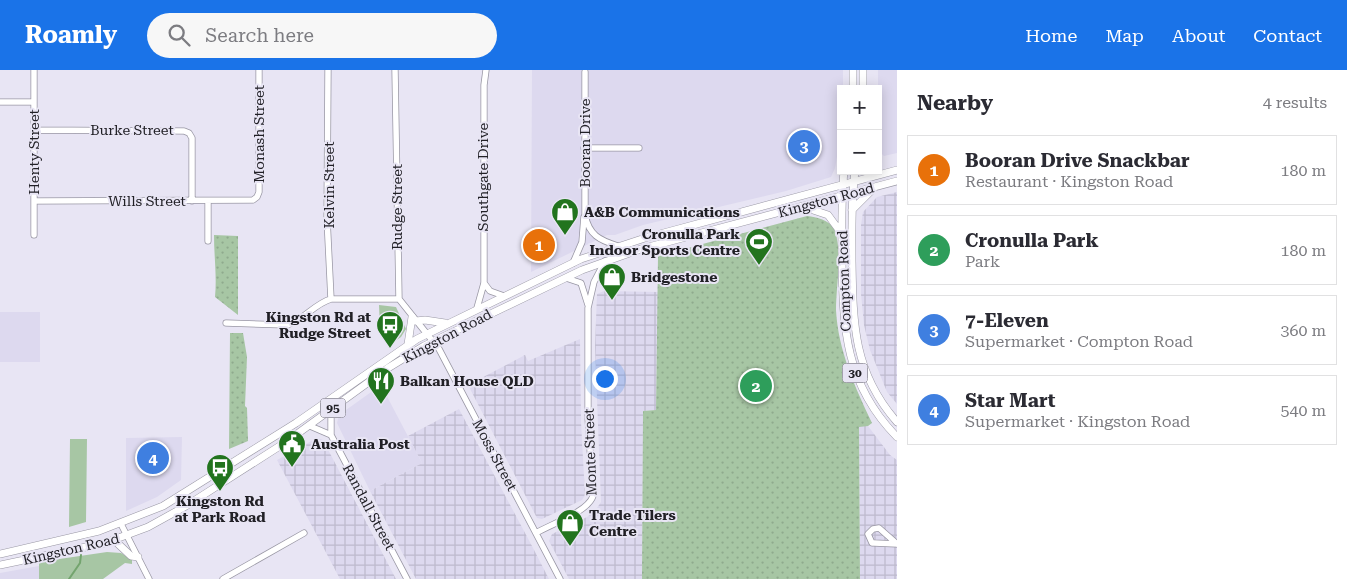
<!DOCTYPE html>
<html lang="en">
<head>
<meta charset="utf-8">
<style>
	body { margin:0; font-family:"Roboto Serif",serif; background:#f7f7f7; color:#2b2b33 }
	.controls { position:absolute; right:15px; top:15px; display:grid; overflow:hidden; border-radius:0px; box-shadow:0 2px 12px #0003 }
	.controls button { width:45px; height:45px; display:grid; place-items:center; padding:0; border:0; border-bottom:1px solid #e1e1e2; background:#fff; color:#2b2b33; font:25px sans-serif }
	.you { position:absolute; left:604px; top:308px; width:18px; height:18px; margin:-12px; border:4px solid #fff; border-radius:50%; background:#1a73e8; box-shadow:0 0 0 8px #1a73e833 }
	.badge { display:grid; place-items:center; width:32px; height:32px; border-radius:50%; background:#1a73e8; color:#fff; font-size:16px; font-weight:700 }
	.pin { position:absolute; translate:-50% -50%; border:2px solid #fff; box-shadow:0 1px 5px #0006 }
	.list { margin:0; padding:0; list-style:none }
	h2 { display:flex; justify-content:space-between; align-items:center; height:65px; margin:0; padding:0 20px; font-size:21px }
	h2 small { font-size:16px; font-weight:400; color:#7c7c81 }
	.list li { display:grid; grid-template-columns:32px 1fr auto; gap:15px; align-items:center; box-sizing:border-box; height:70px; margin:0 10px 10px; padding:0 10px; border:1px solid #e1e1e2; border-radius:0px }
	.list b { display:block; font-size:19px; white-space:nowrap }
	.list p { margin:0; font-size:16px; white-space:nowrap; color:#7c7c81 }
	.list em { font-size:16px; font-style:normal; color:#7c7c81 }
	.icon { flex:none; width:28px; height:28px; fill:none; stroke:currentColor; stroke-width:2; stroke-linecap:round; stroke-linejoin:round }
	.map { position:relative; flex:none; width:897px; height:509px; overflow:hidden }
	header { display:flex; align-items:center; gap:30px; box-sizing:border-box; height:70px; padding:0 25px; background:#1a73e8; color:#fff }
	header strong { font-size:24px }
	nav { display:flex; gap:28px; margin-inline-start:auto; font-size:18px }
	.search { width:350px; height:45px; background:#f7f7f7; display:flex; align-items:center; gap:12px; box-sizing:border-box; padding:0 18px; border-radius:28px; color:#7c7c81; font-size:19px }
	main { display:flex }
	aside { flex:1; background:#fff }
	.map>svg:first-child { display:block }
	.built { fill:#ddd9ef }
	.industrial { fill:url(#industrial-grid) }
	.grass { fill:#a7c6a4 }
	.park { fill:url(#park-dots) }
	.lines { fill:none; stroke-linecap:round; stroke-linejoin:round }
	.stream { stroke:#73a46e; stroke-width:2 }
	.minor-casing { stroke:#9997a4; stroke-width:7 }
	.major-casing { stroke:#9997a4; stroke-width:8 }
	.minor { stroke:#fff; stroke-width:5.5 }
	.major { stroke:#fff; stroke-width:7 }
	.labels { text-anchor:middle; dominant-baseline:central; stroke-width:4; stroke-linejoin:round; paint-order:stroke }
	.shield { fill:#e8e5f4; stroke:#5d5b64; stroke-width:1 }
	.shield-label { font-size:12px; font-weight:bold; fill:#212026 }
	.street-label { font-size:14px; fill:#212026; stroke:#e8e5f4 }
	.poi-label { font-size:14px; font-weight:bold; fill:#212026; stroke:#e8e5f4; text-anchor:start }
</style>
</head>
<body>
<header>
<strong>Roamly</strong>
<div class="search"><svg class="icon" aria-label="search" viewBox="0 0 24 24"><circle cx="10" cy="10" r="6"/><path d="M15 15l6 6"/></svg>Search here</div>
<nav><a>Home</a><a>Map</a><a>About</a><a>Contact</a></nav>
</header>
<main>
<div class="map">
<svg width="897" height="509" viewBox="0 0 897 509">
	<defs>
		<pattern id="industrial-grid" width="8" height="8" patternUnits="userSpaceOnUse" patternTransform="scale(1.25)"><rect width="8" height="8" fill="#ddd9ef"/><path d="M0 4h8M4 0v8" fill="none" stroke="#bdbacd"/></pattern>
		<pattern id="park-dots" width="8" height="8" patternUnits="userSpaceOnUse" patternTransform="scale(1.25)"><rect width="8" height="8" fill="#a7c6a4"/><path d="M2 2h.1M6 6h.1" fill="none" stroke="#8faa8d" stroke-width="1.8" stroke-linecap="round"/></pattern>
	</defs>
	<rect width="100%" height="100%" fill="#e8e5f4"/>
	<path class="built" d="M532 0H843V19H841V64L835 98 831 107 786 121 643 155 615 165H607L531 202Z
		M878 0H897V83L884 86 878 80Z
		M0 242H40V292H0Z
		M381 315 422 393 370 421 337 353 339 345Z
		M182 367 181 410 157 427 126 441V368Z
		M39 496V509H0V503Z"/>
	<path class="industrial" d="M897 122V334L887 322 870 280 864 255 861 224V155L863 142 877 127Z
		M604 221 658 222 656 340 643 341 642 509H569L549 471 552 464 587 447 595 441 601 432 595 277 597 224Z
		M580 269 581 352 585 425 582 430 542 449 537 448 468 315 525 285 528 291Z
		M459 339 532 476 549 509H416L370 421 422 393 408 366Z
		M859 356H868L890 385 897 390V509H860Z
		M317 368 323 370 396 509H340L277 390Z"/>
	<path class="grass" d="M379 235 396 237 406 259 401 267 391 274 380 257Z
		M70 369H87L86 452 69 457Z
		M107 482 121 483 132 490V494L125 493 103 509H39V492Z"/>
	<path class="park" d="M807 146C817 147 829 150 834 159 843 180 836 216 836 240 838 280 855 317 872 353L868 356 859 357 860 509H642L643 341 656 340 658 186Z
		M214 165 238 166V245L215 227C217 206 214 187 214 165Z
		M230 263H243L247 287 245 336 247 338 248 371 229 379Z"/>
	<g class="lines">
		<path class="stream" d="M69 509 80 493 81 485"/>
		<defs>
			<path id="minor" d="M34 0V165
				M328 0 327 148 331 229
				M395 0 399 229 439 279 560 509
				M585 2V145C589 165 599 170 618 176
				M0 32H34
				M35 60 184 61 189 63 192 68V131
				M584 78H639
				M35 131 253 130 257 127 259 122V0
				M208 131V171
				M573 193 582 172 584 147
				M566 208 581 213 588 235
				M484 213 490 221 504 226
				M477 238 484 213V15L486 0
				M226 253 287 255C304 250 314 234 331 229H399
				M331 340V365L407 509
				M310 356 331 365
				M121 454 149 509
				M536 463C551 454 588 442 593 426L588 348V238L594 212 605 191
				M897 474 879 458 873 459 868 464 872 473H874L897 474
				M223 509 304 463"/>
			<path id="major" d="M853 19V0
				M863 19V0
				M844 101C841 131 842 160 842 189 843 259 845 314 897 367
				M855 101C851 131 852 160 852 190 853 253 853 302 897 352
				M804 137 828 145 842 164
				M852 140 874 118
				M416 251 425 250 445 253
				M408 274 412 247
				M114 470 131 486 138 487
				M0 484 99 461 163 436 296 353 417 269 581 189 645 168 897 100
				M0 495 105 473 148 457 186 436 286 372 388 298 424 276 582 200 641 179 897 111"/>
		</defs>
		<use href="#minor" class="minor-casing"/>
		<use href="#major" class="major-casing"/>
		<use href="#minor" class="minor"/>
		<use href="#major" class="major"/>
	</g>
	<defs>
		<symbol id="shop-pin" viewBox="-11 -11 22 30"><path d="M0 17L-7.5 6A9.5 9.5 0 1 1 7.5 6Z" fill="#22741e" stroke="#e8e5f4"/><path d="M-5-2.5h2.3a2.7 3.5 0 0 1 5.4 0H5L5.5 6h-11ZM-1.5-2.5h3a1.5 2.3 0 0 0-3 0Z" fill="#fff"/></symbol>
		<symbol id="stadium-pin" viewBox="-11 -11 22 30"><path d="M0 17L-7.5 6A9.5 9.5 0 1 1 7.5 6Z" fill="#22741e" stroke="#e8e5f4"/><path d="M0-5a6.5 5 0 1 0 0 10a6.5 5 0 1 0 0-10ZM-3.5-1.8h7v3.6h-7Z" fill="#fff"/></symbol>
		<symbol id="bus-pin" viewBox="-11 -11 22 30"><path d="M0 17L-7.5 6A9.5 9.5 0 1 1 7.5 6Z" fill="#22741e" stroke="#e8e5f4"/><path d="M-5-6H5V4H4V6H2V4H-2V6H-4V4H-5ZM-3.5-4V0h7V-4ZM-3.5 1.2v1.5H-2V1.2ZM2 1.2v1.5H3.5V1.2Z" fill="#fff"/></symbol>
		<symbol id="restaurant-pin" viewBox="-11 -11 22 30"><path d="M0 17L-7.5 6A9.5 9.5 0 1 1 7.5 6Z" fill="#22741e" stroke="#e8e5f4"/><path d="M-5-6h1v4h1v-4h1v4h1v-4h1v5L-1.5 .5V6h-2V.5L-5-1ZM5-6V6H3V1.5H1.5Q1.5-4 5-6Z" fill="#fff"/></symbol>
		<symbol id="civic-pin" viewBox="-11 -11 22 30"><path d="M0 17L-7.5 6A9.5 9.5 0 1 1 7.5 6Z" fill="#22741e" stroke="#e8e5f4"/><path d="M-.6-6.5H3V-4.5H.6V-3L4-1V1h2V6H-6V1h2V-1L-.6-3ZM-1.2 2.5V6h2.4V2.5Z" fill="#fff"/></symbol>
	</defs>
	<g fill-rule="evenodd">
		<use href="#shop-pin" x="549" y="126" width="32" height="43"/>
		<use href="#stadium-pin" x="743" y="156" width="32" height="43"/>
		<use href="#shop-pin" x="596" y="191" width="32" height="43"/>
		<use href="#bus-pin" x="374" y="239" width="32" height="43"/>
		<use href="#restaurant-pin" x="365" y="295" width="32" height="43"/>
		<use href="#civic-pin" x="276" y="358" width="32" height="43"/>
		<use href="#bus-pin" x="204" y="382" width="32" height="43"/>
		<use href="#shop-pin" x="554" y="437" width="32" height="43"/>
	</g>
	<g class="labels">
		<g class="shield">
			<rect x="842.5" y="293.5" width="25" height="19" rx="4"/>
			<rect x="320.5" y="328.5" width="25" height="19" rx="4"/>
		</g>
		<g class="shield-label">
			<text x="855" y="303">30</text>
			<text x="333" y="338">95</text>
		</g>
		<g class="street-label">
			<text x="132" y="60">Burke Street</text>
			<text transform="translate(259 64) rotate(-90)">Monash Street</text>
			<text transform="translate(585 73) rotate(-90)">Booran Drive</text>
			<text transform="translate(34 82) rotate(-90)">Henty Street</text>
			<text transform="translate(483 107) rotate(-90)">Southgate Drive</text>
			<text transform="translate(329 115) rotate(-90)">Kelvin Street</text>
			<text transform="translate(826 130) rotate(-15)">Kingston Road</text>
			<text x="147" y="131">Wills Street</text>
			<text transform="translate(397 137) rotate(-90)">Rudge Street</text>
			<text transform="translate(844 211) rotate(-92)">Compton Road</text>
			<text transform="translate(447 266) rotate(-28)">Kingston Road</text>
			<text transform="translate(590 382) rotate(-92)">Monte Street</text>
			<text transform="translate(495 385) rotate(62)">Moss Street</text>
			<text transform="translate(369 437) rotate(62)">Randall Street</text>
			<text transform="translate(71 479) rotate(-13)">Kingston Road</text>
		</g>
		<g class="poi-label">
			<text x="584" y="142">A&amp;B Communications</text>
			<text x="740" y="164" text-anchor="end">Cronulla Park<tspan x="740" dy="16">Indoor Sports Centre</tspan></text>
			<text x="631" y="207">Bridgestone</text>
			<text x="371" y="247" text-anchor="end">Kingston Rd at<tspan x="371" dy="16">Rudge Street</tspan></text>
			<text x="400" y="311">Balkan House QLD</text>
			<text x="311" y="374">Australia Post</text>
			<text x="220" y="431" text-anchor="middle">Kingston Rd<tspan x="220" dy="16">at Park Road</tspan></text>
			<text x="589" y="445">Trade Tilers<tspan x="589" dy="16">Centre</tspan></text>
		</g>
	</g>
</svg>
<div class="controls">
<button>+</button>
<button>−</button>
</div>
<div class="you"></div>
<div class="pin badge" style="left:539px;top:175px;background:#e8710a">1</div>
<div class="pin badge" style="left:756px;top:316px;background:#2e9e5b">2</div>
<div class="pin badge" style="left:804px;top:76px;background:#3f7fe0">3</div>
<div class="pin badge" style="left:153px;top:388px;background:#3f7fe0">4</div>
</div>
<aside>
<h2>Nearby<small>4 results</small></h2>
<ul class="list">
<li><span class="badge" style="background:#e8710a">1</span><div><b>Booran Drive Snackbar</b><p>Restaurant · Kingston Road</p></div><em>180 m</em></li>
<li><span class="badge" style="background:#2e9e5b">2</span><div><b>Cronulla Park</b><p>Park</p></div><em>180 m</em></li>
<li><span class="badge" style="background:#3f7fe0">3</span><div><b>7-Eleven</b><p>Supermarket · Compton Road</p></div><em>360 m</em></li>
<li><span class="badge" style="background:#3f7fe0">4</span><div><b>Star Mart</b><p>Supermarket · Kingston Road</p></div><em>540 m</em></li>
</ul>
</aside>
</main>
</body>
</html>
